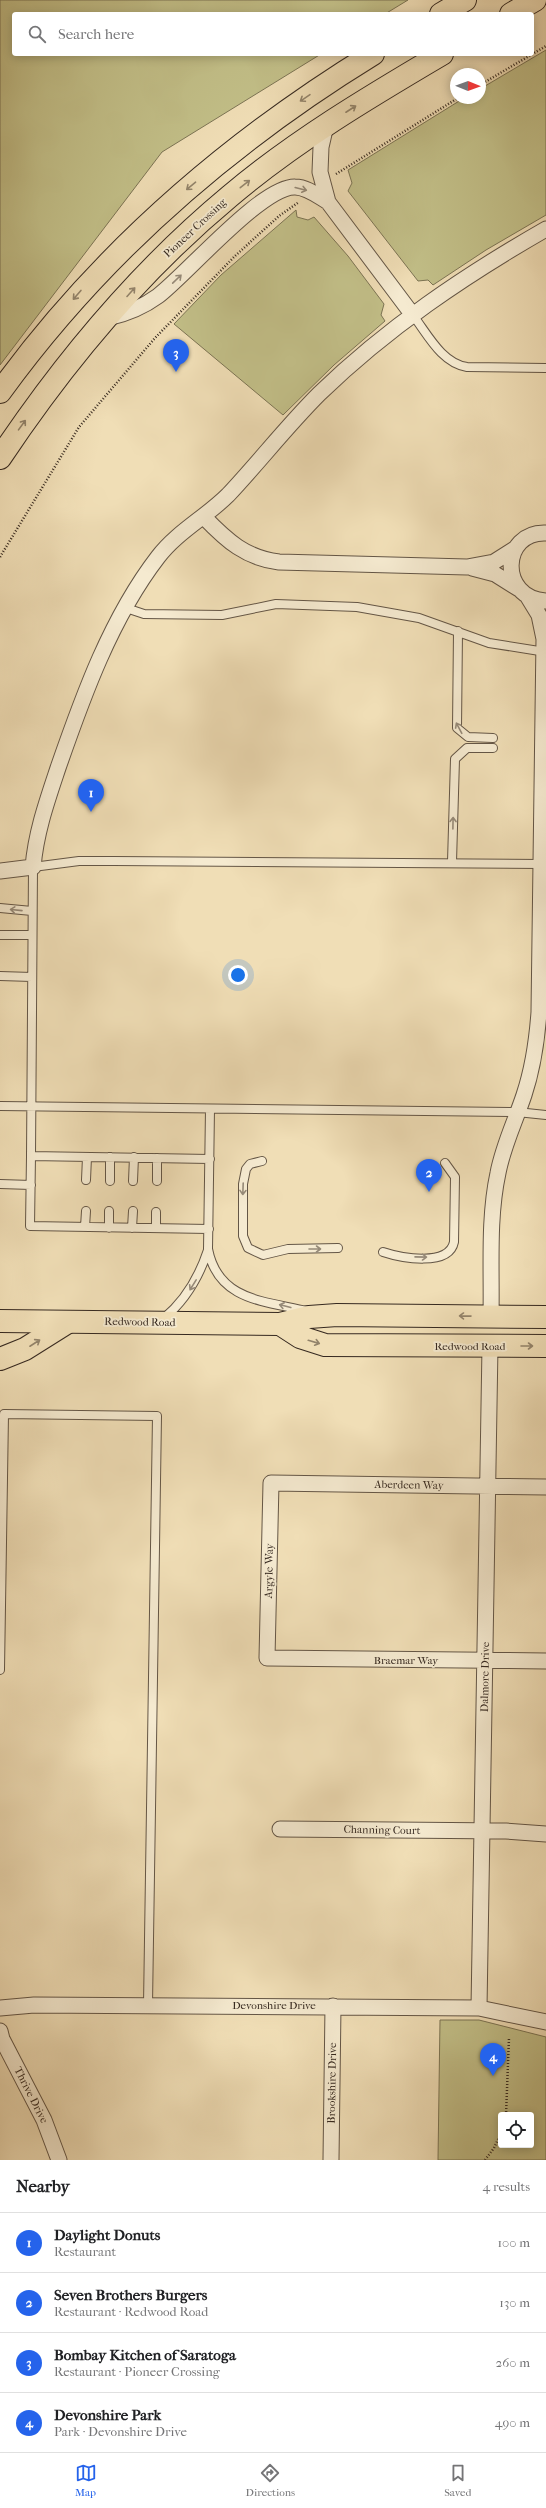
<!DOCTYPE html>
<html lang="en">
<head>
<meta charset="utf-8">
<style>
	body { margin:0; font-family:"IM FELL French Canon",serif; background:#f2f2f2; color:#202124 }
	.controls { position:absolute; right:12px; bottom:12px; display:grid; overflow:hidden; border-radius:4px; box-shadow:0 2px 10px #0003 }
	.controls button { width:36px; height:36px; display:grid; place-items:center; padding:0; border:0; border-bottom:1px solid #e0e0e0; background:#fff; color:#202124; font:20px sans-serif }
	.compass { position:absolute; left:450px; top:68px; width:36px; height:36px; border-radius:50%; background:#fff; box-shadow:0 2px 10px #0003; rotate:91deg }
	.you { position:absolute; left:238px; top:975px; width:14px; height:14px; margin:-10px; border:3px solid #fff; border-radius:50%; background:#1a73e8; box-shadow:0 0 0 6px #1a73e833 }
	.badge { display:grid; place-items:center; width:26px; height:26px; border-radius:50%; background:#2563eb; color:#fff; font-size:13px; font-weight:700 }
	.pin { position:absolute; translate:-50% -33px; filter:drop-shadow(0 1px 2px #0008) }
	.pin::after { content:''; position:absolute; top:21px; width:14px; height:12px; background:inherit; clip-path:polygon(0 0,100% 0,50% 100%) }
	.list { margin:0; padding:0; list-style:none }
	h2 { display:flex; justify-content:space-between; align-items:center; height:52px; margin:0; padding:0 16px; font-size:17px }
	h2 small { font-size:13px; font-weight:400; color:#757577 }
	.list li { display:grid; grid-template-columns:26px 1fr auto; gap:12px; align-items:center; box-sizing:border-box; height:60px; padding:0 16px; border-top:1px solid #e0e0e0 }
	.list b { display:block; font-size:15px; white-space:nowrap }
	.list p { margin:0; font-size:13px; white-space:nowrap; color:#757577 }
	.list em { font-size:13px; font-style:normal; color:#757577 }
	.icon { flex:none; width:22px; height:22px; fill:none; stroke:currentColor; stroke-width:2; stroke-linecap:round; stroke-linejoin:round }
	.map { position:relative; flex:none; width:546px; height:2160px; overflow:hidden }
	.search { position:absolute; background:#fff; box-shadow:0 2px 10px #0003; left:12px; right:12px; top:12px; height:44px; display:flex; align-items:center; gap:10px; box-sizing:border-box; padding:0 14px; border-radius:4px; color:#757577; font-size:15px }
	.sheet { height:292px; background:#fff }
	nav { display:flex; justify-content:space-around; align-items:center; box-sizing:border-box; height:56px; border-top:1px solid #e0e0e0; background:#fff; font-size:11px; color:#757577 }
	nav a { display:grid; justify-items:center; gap:2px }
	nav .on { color:#2563eb }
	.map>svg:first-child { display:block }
	.green { fill:#c2bf88; stroke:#7c7454; fill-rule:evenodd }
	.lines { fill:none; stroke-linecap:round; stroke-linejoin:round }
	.lane-casing { stroke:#645646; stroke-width:10 }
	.street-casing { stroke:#645646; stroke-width:17 }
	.primary-casing { stroke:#362920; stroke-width:24 }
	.highway-casing { stroke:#362920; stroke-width:24 }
	.path { stroke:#362920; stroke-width:2.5; stroke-dasharray:1 2; stroke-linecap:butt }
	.lane { stroke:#f5ead0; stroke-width:8 }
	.street { stroke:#f5ead0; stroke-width:15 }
	.primary { stroke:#f0deb6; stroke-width:22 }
	.highway { stroke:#f0deb6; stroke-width:22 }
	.oneway { stroke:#93846b }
	.oneway2 { stroke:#968a78 }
	.labels { text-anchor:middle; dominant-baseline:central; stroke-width:3.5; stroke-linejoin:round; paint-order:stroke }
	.street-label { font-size:11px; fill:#362920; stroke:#f5ead0 }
</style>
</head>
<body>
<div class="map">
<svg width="546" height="2160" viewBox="0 0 546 2160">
	<rect width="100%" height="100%" fill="#f0deb6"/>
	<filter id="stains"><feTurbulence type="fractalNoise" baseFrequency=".005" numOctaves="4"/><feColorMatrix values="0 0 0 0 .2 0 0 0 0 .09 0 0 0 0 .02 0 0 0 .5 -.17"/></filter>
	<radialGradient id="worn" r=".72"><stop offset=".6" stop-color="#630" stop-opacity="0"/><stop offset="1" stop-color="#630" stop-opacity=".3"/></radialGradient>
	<path class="green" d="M0 0H408L385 14H14V54H321L162 152 0 365Z
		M546 50V215L486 250 433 285 428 280 418 281 348 191 352 183 348 170 464 98H480V89Z
		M296 210 297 217 308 220 314 217 348 256 384 304 381 315 385 321 334 365 283 415 174 324 221 275Z
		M440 2020H479L546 2037V2160H438ZM501 2115H531V2145H501Z"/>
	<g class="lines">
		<defs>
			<path id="lane" d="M412 314C427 333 441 363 467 367L546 368
				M126 608 144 614 222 615 276 604 357 607 419 618 489 643 546 652
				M458 631 457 728 468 737 493 738
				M452 862 455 759 467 748H493
				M0 908 32 911
				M0 935H32
				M0 976 32 977
				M0 1106 517 1112 546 1115
				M210 1109 208 1249C218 1301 265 1301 307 1311
				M31 1156 33 867 79 861H114L543 864
				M262 1161 250 1164 246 1169 243 1184V1236L248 1248 263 1255 288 1249 338 1248
				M86 1180 87 1157
				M110 1181V1157
				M133 1181 134 1157
				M157 1181V1158
				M0 1184 31 1185
				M85 1227 86 1211
				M109 1228V1211
				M132 1228 133 1211
				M156 1228V1212
				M209 1229 30 1226 31 1156 210 1159
				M383 1252C401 1258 449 1267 454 1242L455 1177 445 1163
				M164 1318C186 1300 199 1277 208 1250
				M0 1670 4 1414 157 1416 148 2005"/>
			<path id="street" d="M326 125 321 147 320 172 328 202 412 314
				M108 318C126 314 143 307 158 296 187 274 262 186 295 187 307 187 318 196 328 202
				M204 517C227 541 246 558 279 562L467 567 494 562 516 548
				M546 533C501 531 498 598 546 601
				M472 568 495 574 519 589
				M0 871 33 867C36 832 47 801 58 768 83 696 111 618 158 557 177 532 206 517 228 495 259 462 287 426 319 394 387 328 464 276 546 229
				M491 1316C492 1269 488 1219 498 1173 503 1146 515 1122 524 1095 533 1068 537 1040 539 1012L544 639 539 615 528 597
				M546 1487 271 1483 267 1658 546 1661
				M280 1829 506 1831 546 1834
				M0 2008 34 2005 479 2008 546 2022
				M479 2008 490 1346
				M0 2031 2 2039 44 2120 59 2160
				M331 2160 333 2006"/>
			<path id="primary" d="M0 1321 280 1324 309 1317 337 1315 546 1317
				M280 1324 300 1337 325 1345 546 1346"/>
			<path id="highway" d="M441 14 465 0
				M511 14 535 0
				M0 392C100 254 228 143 373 54
				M0 458C64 362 141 270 230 196 295 141 369 97 442 54
				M0 1359 25 1349 68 1322"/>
		</defs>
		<use href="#lane" class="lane-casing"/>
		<use href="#street" class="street-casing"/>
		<use href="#primary" class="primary-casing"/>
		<use href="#highway" class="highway-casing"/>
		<path class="path" d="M480 85 546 46
			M336 174 458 98
			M0 557 79 427 155 338 235 256 279 216 299 202
			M506 2115 509 2038
			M485 2160 494 2148 501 2133"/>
		<use href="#lane" class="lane"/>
		<use href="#street" class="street"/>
		<use href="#primary" class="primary"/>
		<use href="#highway" class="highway"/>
	</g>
	<defs><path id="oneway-shaft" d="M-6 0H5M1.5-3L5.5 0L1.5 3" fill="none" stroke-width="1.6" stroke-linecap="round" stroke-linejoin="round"/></defs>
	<g class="oneway">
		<use href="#oneway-shaft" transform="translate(305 98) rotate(146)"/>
		<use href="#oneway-shaft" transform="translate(351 109) rotate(-33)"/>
		<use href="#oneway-shaft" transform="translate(245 184) rotate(-38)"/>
		<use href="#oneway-shaft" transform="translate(191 186) rotate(140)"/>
		<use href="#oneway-shaft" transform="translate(131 292) rotate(-48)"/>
		<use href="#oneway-shaft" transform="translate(77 295) rotate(131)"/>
		<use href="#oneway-shaft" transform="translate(22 425) rotate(-54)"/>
		<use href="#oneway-shaft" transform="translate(465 1316) rotate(-179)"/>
		<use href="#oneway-shaft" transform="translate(314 1342) rotate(16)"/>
		<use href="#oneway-shaft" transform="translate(35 1343) rotate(-33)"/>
		<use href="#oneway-shaft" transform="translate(527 1346)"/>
	</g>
	<g class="oneway2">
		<use href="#oneway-shaft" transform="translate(301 189) rotate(14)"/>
		<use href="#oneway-shaft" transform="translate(177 279) rotate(-44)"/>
		<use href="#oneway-shaft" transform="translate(459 728) rotate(-118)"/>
		<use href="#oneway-shaft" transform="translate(453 823) rotate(-89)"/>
		<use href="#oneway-shaft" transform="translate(16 910) rotate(-174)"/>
		<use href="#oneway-shaft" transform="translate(243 1189) rotate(92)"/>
		<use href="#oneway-shaft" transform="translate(315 1249)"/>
		<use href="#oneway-shaft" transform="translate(421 1257) rotate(1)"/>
		<use href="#oneway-shaft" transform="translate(193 1285) rotate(122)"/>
		<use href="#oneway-shaft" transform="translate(285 1306) rotate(-166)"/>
	</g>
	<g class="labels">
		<g class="street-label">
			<text transform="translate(195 228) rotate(-43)">Pioneer Crossing</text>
			<text transform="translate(140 1322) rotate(1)">Redwood Road</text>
			<text x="470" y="1346">Redwood Road</text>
			<text transform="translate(409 1485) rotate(1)">Aberdeen Way</text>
			<text transform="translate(269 1571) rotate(-89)">Argyle Way</text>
			<text x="406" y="1660">Braemar Way</text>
			<text transform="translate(485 1677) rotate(-89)">Dalmore Drive</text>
			<text transform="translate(382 1830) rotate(1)">Channing Court</text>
			<text x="274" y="2005">Devonshire Drive</text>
			<text transform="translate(332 2083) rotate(-89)">Brookshire Drive</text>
			<text transform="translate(31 2095) rotate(63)">Thrive Drive</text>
		</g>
	</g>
	<rect width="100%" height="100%" filter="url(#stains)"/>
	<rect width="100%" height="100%" fill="url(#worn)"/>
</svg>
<div class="controls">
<button><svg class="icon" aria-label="locate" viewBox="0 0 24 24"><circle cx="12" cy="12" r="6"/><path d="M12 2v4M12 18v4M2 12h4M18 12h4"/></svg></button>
</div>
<svg class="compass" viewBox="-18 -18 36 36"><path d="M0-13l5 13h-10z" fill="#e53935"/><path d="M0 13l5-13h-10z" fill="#757577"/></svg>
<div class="you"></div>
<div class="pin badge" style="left:91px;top:812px">1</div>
<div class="pin badge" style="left:429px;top:1192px">2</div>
<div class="pin badge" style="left:176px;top:372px">3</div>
<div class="pin badge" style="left:493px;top:2076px">4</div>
<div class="search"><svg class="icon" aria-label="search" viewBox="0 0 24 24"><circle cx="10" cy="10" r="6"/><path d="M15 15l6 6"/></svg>Search here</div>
</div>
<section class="sheet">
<h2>Nearby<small>4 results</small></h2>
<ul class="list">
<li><span class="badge">1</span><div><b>Daylight Donuts</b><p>Restaurant</p></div><em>100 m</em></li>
<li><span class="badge">2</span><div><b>Seven Brothers Burgers</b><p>Restaurant · Redwood Road</p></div><em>130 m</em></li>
<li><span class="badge">3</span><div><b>Bombay Kitchen of Saratoga</b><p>Restaurant · Pioneer Crossing</p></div><em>260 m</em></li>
<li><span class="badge">4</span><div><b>Devonshire Park</b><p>Park · Devonshire Drive</p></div><em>490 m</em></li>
</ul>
</section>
<nav>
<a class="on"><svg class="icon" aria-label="map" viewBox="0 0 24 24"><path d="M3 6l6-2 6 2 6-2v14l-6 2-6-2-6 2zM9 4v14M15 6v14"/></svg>Map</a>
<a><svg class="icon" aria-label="directions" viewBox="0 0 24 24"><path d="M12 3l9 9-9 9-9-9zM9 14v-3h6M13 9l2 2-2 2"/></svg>Directions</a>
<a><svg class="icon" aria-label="saved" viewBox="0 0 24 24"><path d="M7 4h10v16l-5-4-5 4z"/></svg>Saved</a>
</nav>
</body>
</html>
